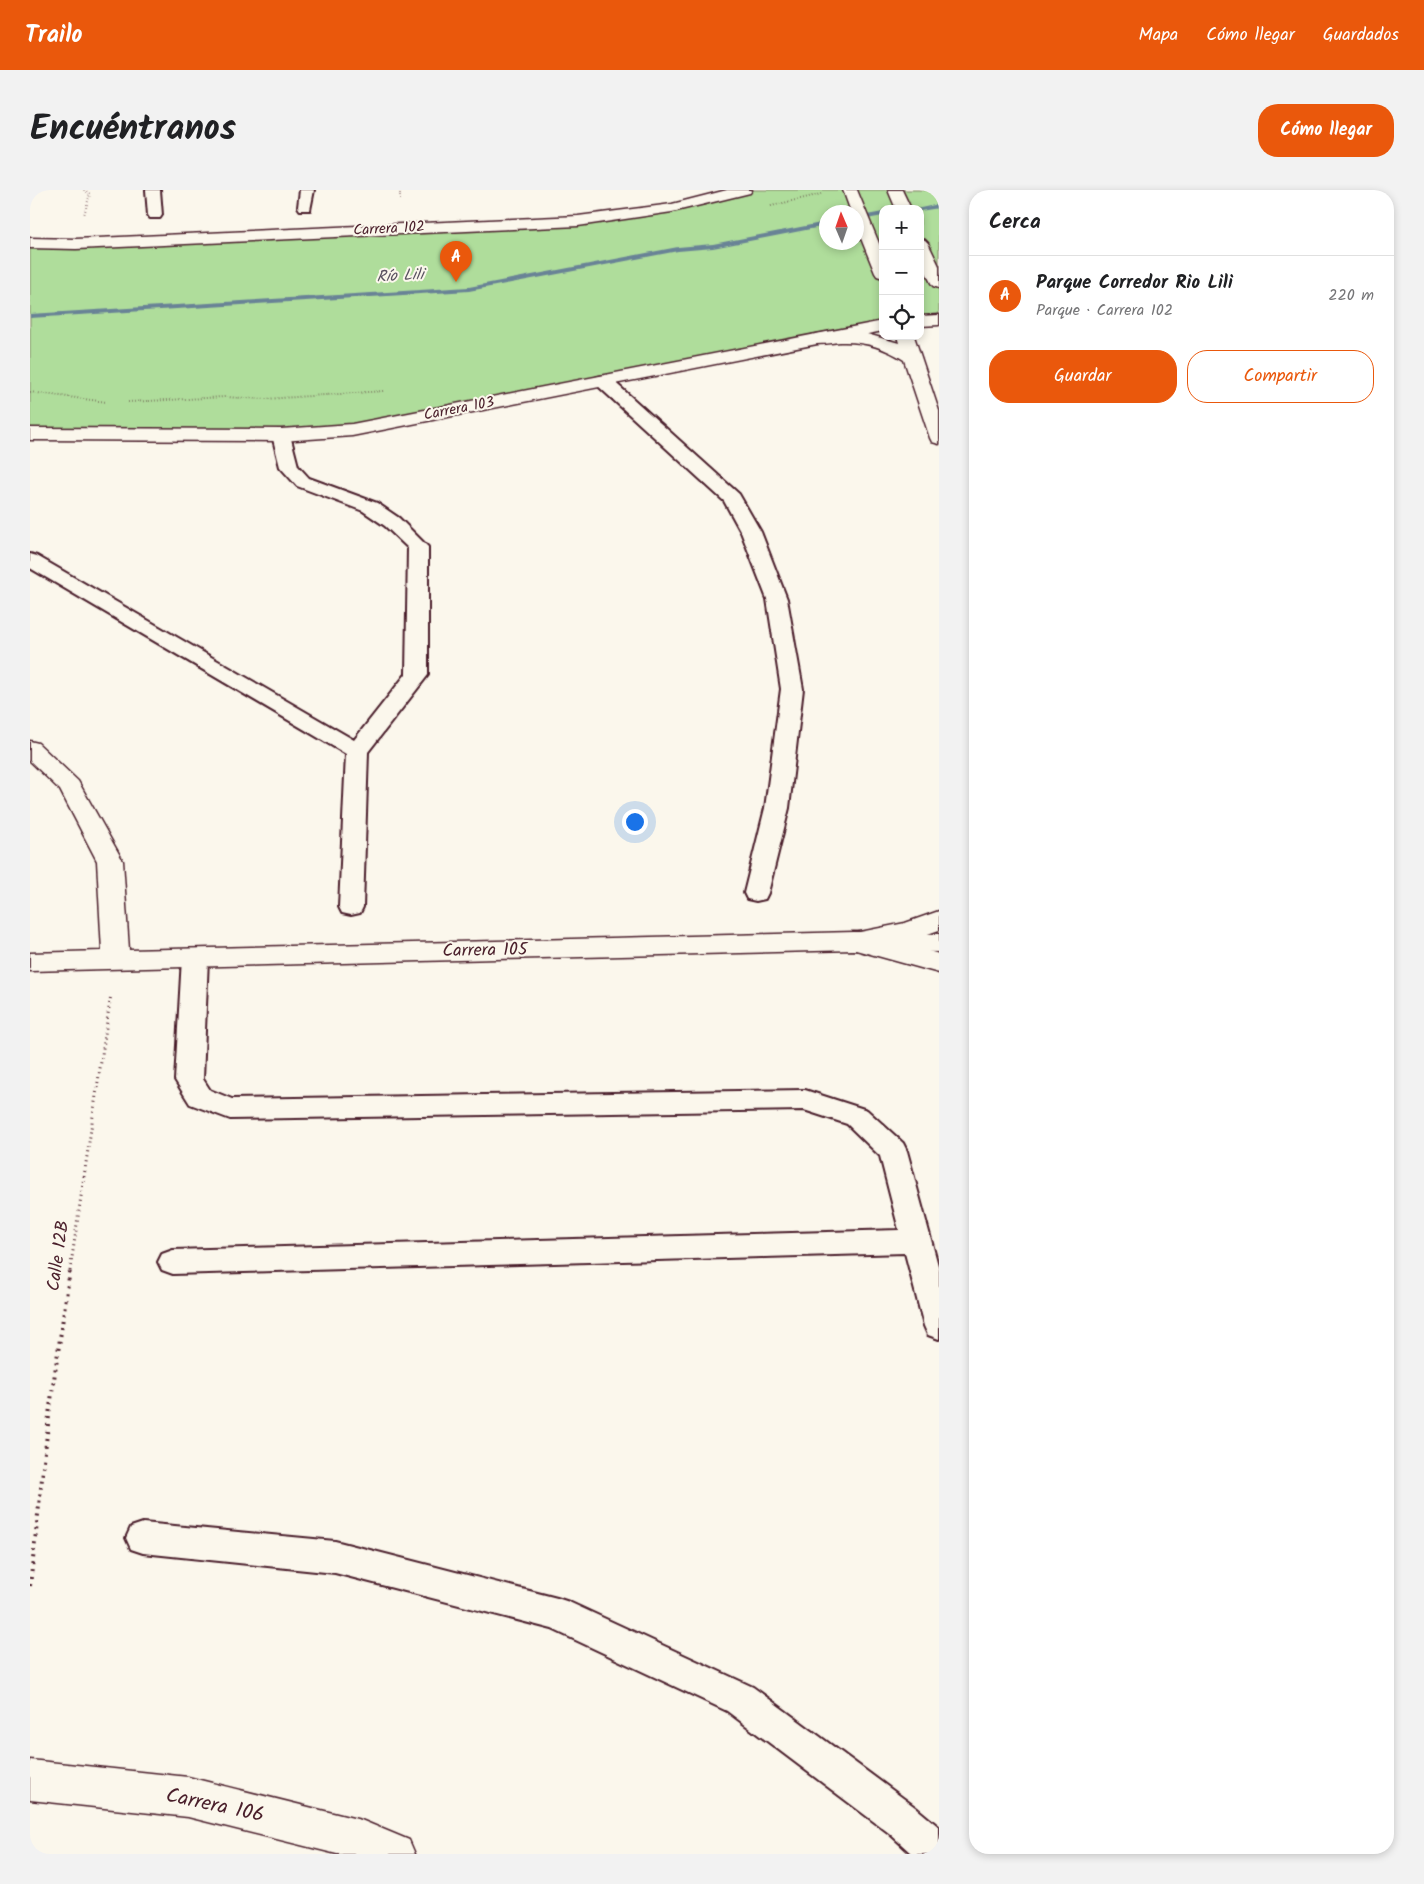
<!DOCTYPE html>
<html lang="es">
<head>
<meta charset="utf-8">
<style>
	body { margin:0; font-family:Kalam,sans-serif; background:#f2f2f2; color:#202124 }
	.controls { position:absolute; right:15px; top:15px; display:grid; overflow:hidden; border-radius:10px; box-shadow:0 2px 8px #0003 }
	.controls button { width:45px; height:45px; display:grid; place-items:center; padding:0; border:0; border-bottom:1px solid #e0e0e0; background:#fff; color:#202124; font:25px sans-serif }
	.compass { position:absolute; left:789px; top:15px; width:45px; height:45px; border-radius:50%; background:#fff; box-shadow:0 2px 8px #0003; rotate:358deg }
	.you { position:absolute; left:604px; top:631px; width:18px; height:18px; margin:-12px; border:4px solid #fff; border-radius:50%; background:#1a73e8; box-shadow:0 0 0 8px #1a73e833 }
	.badge { display:grid; place-items:center; width:32px; height:32px; border-radius:50%; background:#ea580c; color:#fff; font-size:16px; font-weight:700 }
	.pin { position:absolute; translate:-50% -41px; filter:drop-shadow(0 1px 2px #0008) }
	.pin::after { content:''; position:absolute; top:26px; width:18px; height:15px; background:inherit; clip-path:polygon(0 0,100% 0,50% 100%) }
	.list { margin:0; padding:0; list-style:none }
	h2 { display:flex; justify-content:space-between; align-items:center; height:65px; margin:0; padding:0 20px; font-size:21px }
	h2 small { font-size:16px; font-weight:400; color:#757577 }
	.list li { display:grid; grid-template-columns:32px 1fr auto; gap:15px; align-items:center; box-sizing:border-box; height:80px; padding:0 20px; border-top:1px solid #e0e0e0 }
	.list b { display:block; font-size:19px; white-space:nowrap }
	.list p { margin:0; font-size:16px; white-space:nowrap; color:#757577 }
	.list em { font-size:16px; font-style:normal; color:#757577 }
	.actions { display:flex; gap:10px; padding:15px 20px }
	.actions a { flex:1; padding:11px 0; border:1px solid #ea580c; border-radius:20px; text-align:center; font-size:18px; color:#ea580c }
	.actions .main { background:#ea580c; color:#fff }
	.icon { flex:none; width:28px; height:28px; fill:none; stroke:currentColor; stroke-width:2; stroke-linecap:round; stroke-linejoin:round }
	.map { position:relative; flex:none; width:909px; height:1664px; overflow:hidden; border-radius:20px }
	header { display:flex; align-items:center; gap:30px; box-sizing:border-box; height:70px; padding:0 25px; background:#ea580c; color:#fff }
	header strong { font-size:24px }
	nav { display:flex; gap:28px; margin-inline-start:auto; font-size:18px }
	.intro { display:flex; align-items:center; justify-content:space-between; box-sizing:border-box; height:120px; padding:0 30px }
	h1 { margin:0; font-size:35px }
	.button { padding:12px 22px; border-radius:20px; background:#ea580c; color:#fff; font-size:18px; font-weight:700 }
	main { display:flex; gap:30px; padding:0 30px }
	aside { flex:1; background:#fff; border-radius:20px; box-shadow:0 2px 8px #0003 }
	.map>svg:first-child { display:block }
	.green { fill:#afdd9b; stroke:#7c7e63; fill-rule:evenodd }
	.lines { fill:none; stroke-linecap:round; stroke-linejoin:round }
	.stream { fill:#698396; fill-rule:evenodd }
	.lane-casing { stroke:#4a1f2b; stroke-width:4 }
	.street-casing { stroke:#4a1f2b; stroke-width:3 }
	.secondary-casing { stroke:#4a1f2b; stroke-width:3 }
	.path-far2 { stroke:#4a1f2b; stroke-width:2; stroke-dasharray:0.5 2.5; stroke-linecap:butt }
	.path-far1 { stroke:#4a1f2b; stroke-width:3; stroke-dasharray:1 4; stroke-linecap:butt }
	.path { stroke:#4a1f2b; stroke-width:4; stroke-dasharray:2 5; stroke-linecap:butt }
	.lane { fill:#fbf7ec; fill-rule:evenodd }
	.street { fill:#fbf7ec; fill-rule:evenodd }
	.secondary { fill:#fbf7ec; fill-rule:evenodd }
	.labels { text-anchor:middle; dominant-baseline:central; stroke-width:4; stroke-linejoin:round; paint-order:stroke }
	.far-street-label { font-size:15px; fill:#4a1f2b; stroke:#fbf7ec }
	.far-water-label { font-size:16px; font-style:italic; fill:#595160; stroke:#fbf7ec }
	.street-label { font-size:18px; fill:#4a1f2b; stroke:#fbf7ec }
	.near-street-label { font-size:21px; fill:#4a1f2b; stroke:#fbf7ec }
</style>
</head>
<body>
<header>
<strong>Trailo</strong>
<nav><a>Mapa</a><a>Cómo llegar</a><a>Guardados</a></nav>
</header>
<div class="intro"><h1>Encuéntranos</h1><a class="button">Cómo llegar</a></div>
<main>
<div class="map">
<svg width="909" height="1664" viewBox="0 0 909 1664">
	<rect width="100%" height="100%" fill="#fbf7ec"/>
	<filter id="ink" filterUnits="userSpaceOnUse"><feTurbulence type="fractalNoise" baseFrequency=".02" numOctaves="2"/><feDisplacementMap in="SourceGraphic" scale="10" xChannelSelector="R" yChannelSelector="G"/><feConvolveMatrix kernelMatrix="1 2 1 2 8 2 1 2 1" color-interpolation-filters="sRGB"/></filter>
	<g filter="url(#ink)">
		<path class="green" d="M715 0H909V130L890 131V19H853V136L322 240 0 244V53L598 25ZM796 22H826V52H796Z"/>
		<g class="lines">
			<path class="stream" d="M909 14V18L890 21V19H886Z
				M853 22V26L826 31V27Z
				M796 32V36L683 58 648 61 439 101 0 128V124L439 97 648 57 683 54Z"/>
			<defs>
				<path id="lane" d="M116 0H130L132 25 130 28H120L118 25Z
					M270 0H284L280 20H270L268 17Z
					M573 186 579 187 709 304 731 342 757 409 773 499 759 618 738 703 735 709 726 711 717 709 714 703 735 618 751 499 737 409 711 342 694 311 567 195 565 191 567 187Z
					M251 240 257 241 260 245 268 276 279 288 347 313 369 328 398 357V485L338 562 333 717 330 723 321 725 312 723 309 717 316 564 0 378V364L7 366 324 550 376 484 378 358 355 336 333 321 267 296 250 277 242 245 245 241Z
					M165 759 174 762 178 768 173 889 180 900 202 909 775 900 837 920 873 953 877 961 909 1079V1149L898 1145 894 1136 875 1063 143 1084 132 1080 128 1072 132 1064 143 1060 869 1040 850 966 817 934 774 920 200 929 160 914 145 890 152 768 156 762Z
					M113 1333 305 1351 527 1408 539 1412 723 1497 885 1617 909 1637V1664H882L859 1643 697 1521 522 1439 305 1383 113 1363 101 1359 96 1348 101 1337Z"/>
				<path id="street" d="M697 0H722L720 3 642 22 548 36 46 59 0 58V48L46 49 548 26 642 14Z
					M909 125V135L890 136V126Z
					M853 131V141L322 246 251 251 0 250V238L251 239 322 234Z
					M0 551 8 553 48 591 93 671 99 760 824 742 909 744V762L824 760 0 781V763L72 761 67 671 30 600 0 571Z
					M0 1570 158 1587 331 1630 379 1650 385 1664H307L158 1627 0 1610Z"/>
				<path id="secondary" d="M813 0H827L853 63V88L847 86 845 83 826 36V22H821Z
					M858 0H872L881 19H866Z
					M890 48 895 50 898 53 909 76V98L903 96 901 93 890 70Z
					M800 142 837 144 869 153 867 146H884L909 221V254L902 252 900 248 874 170C854 157 834 151 810 152 800 153 791 155 782 153L779 149 782 145Z
					M909 721V740L889 747 866 752 909 764V783L815 757 811 751 815 745 875 733Z"/>
			</defs>
			<use href="#lane" class="lane-casing"/>
			<use href="#street" class="street-casing"/>
			<use href="#secondary" class="secondary-casing"/>
			<path class="path-far2" d="M54 0 60 4 54 25
				M370 0V10
				M741 16 791 4
				M0 202 77 212
				M98 212 195 207 236 209 354 201"/>
			<path class="path-far1" d="M40 1081 81 804"/>
			<path class="path" d="M0 1396 20 1217 40 1080"/>
			<use href="#lane" class="lane"/>
			<use href="#street" class="street"/>
			<use href="#secondary" class="secondary"/>
		</g>
	</g>
	<g class="labels">
		<g class="far-street-label">
			<text transform="translate(359 39) rotate(-3)">Carrera 102</text>
			<text transform="translate(429 219) rotate(-11)">Carrera 103</text>
		</g>
		<g class="far-water-label">
			<text transform="translate(370 86) rotate(-3)">Río Lili</text>
		</g>
		<g class="street-label">
			<text transform="translate(455 761) rotate(-1)">Carrera 105</text>
			<text transform="translate(29 1066) rotate(-82)">Calle 12B</text>
		</g>
		<g class="near-street-label">
			<text transform="translate(185 1616) rotate(12)">Carrera 106</text>
		</g>
	</g>
</svg>
<div class="controls">
<button>+</button>
<button>−</button>
<button><svg class="icon" aria-label="locate" viewBox="0 0 24 24"><circle cx="12" cy="12" r="6"/><path d="M12 2v4M12 18v4M2 12h4M18 12h4"/></svg></button>
</div>
<svg class="compass" viewBox="-18 -18 36 36"><path d="M0-13l5 13h-10z" fill="#e53935"/><path d="M0 13l5-13h-10z" fill="#757577"/></svg>
<div class="you"></div>
<div class="pin badge" style="left:426px;top:92px">A</div>
</div>
<aside>
<h2>Cerca<small></small></h2>
<ul class="list">
<li><span class="badge">A</span><div><b>Parque Corredor Rio Lili</b><p>Parque · Carrera 102</p></div><em>220 m</em></li>
</ul>
<div class="actions"><a class="main">Guardar</a><a>Compartir</a></div>
</aside>
</main>
</body>
</html>
